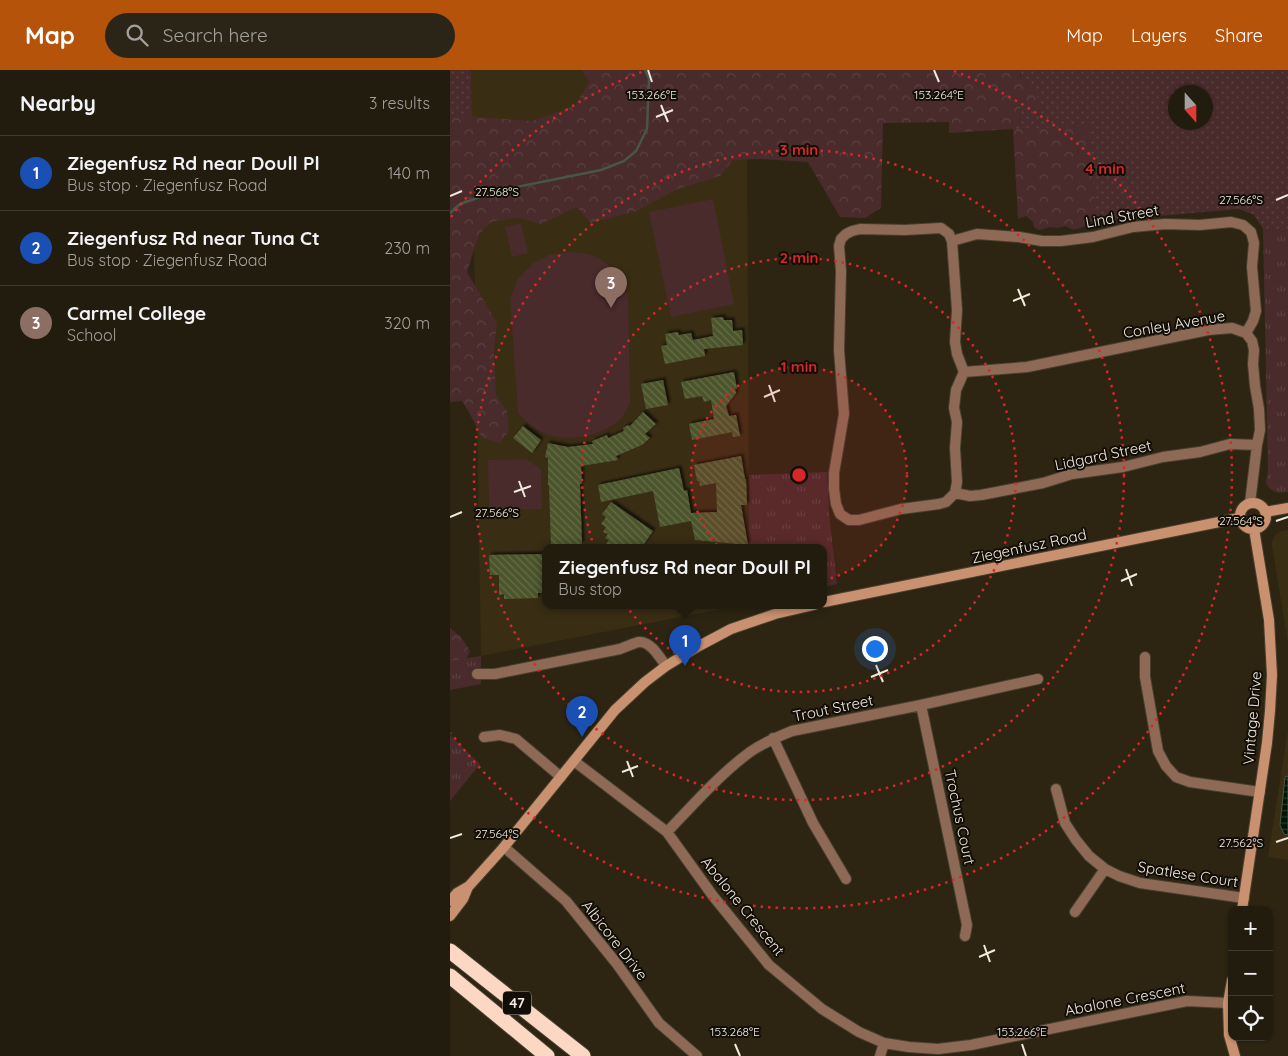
<!DOCTYPE html>
<html lang="en">
<head>
<meta charset="utf-8">
<style>
	body { margin:0; font-family:Quicksand,sans-serif; background:#2a2517; color:#f1f3f6 }
	.controls { position:absolute; right:15px; bottom:15px; display:grid; overflow:hidden; border-radius:10px; box-shadow:0 1px 4px #0004 }
	.controls button { width:45px; height:45px; display:grid; place-items:center; padding:0; border:0; border-bottom:1px solid #3f3a2e; background:#221c0e; color:#f1f3f6; font:25px sans-serif }
	.compass { position:absolute; left:718px; top:15px; width:45px; height:45px; border-radius:50%; background:#221c0e; box-shadow:0 1px 4px #0004; rotate:159deg }
	.you { position:absolute; left:424px; top:578px; width:18px; height:18px; margin:-12px; border:4px solid #fff; border-radius:50%; background:#1a73e8; box-shadow:0 0 0 8px #1a73e833 }
	.badge { display:grid; place-items:center; width:32px; height:32px; border-radius:50%; background:#b45309; color:#fff; font-size:16px; font-weight:700 }
	.pin { position:absolute; translate:-50% -41px; filter:drop-shadow(0 1px 2px #0008) }
	.pin::after { content:''; position:absolute; top:26px; width:18px; height:15px; background:inherit; clip-path:polygon(0 0,100% 0,50% 100%) }
	.popup { position:absolute; left:92px; top:474px; width:285px; height:65px; box-sizing:border-box; display:grid; place-content:center; border-radius:10px; background:#221c0e; filter:drop-shadow(0 1px 4px #0005); font-size:16px; white-space:nowrap; color:#a2a19e }
	.popup b { font-size:19px; color:#f1f3f6 }
	.popup::after { content:''; position:absolute; left:50%; top:100%; margin-left:-10px; border:10px solid transparent; border-top-color:#221c0e }
	.list { margin:0; padding:0; list-style:none }
	h2 { display:flex; justify-content:space-between; align-items:center; height:65px; margin:0; padding:0 20px; font-size:21px }
	h2 small { font-size:16px; font-weight:400; color:#a2a19e }
	.list li { display:grid; grid-template-columns:32px 1fr auto; gap:15px; align-items:center; box-sizing:border-box; height:75px; padding:0 20px; border-top:1px solid #3f3a2e }
	.list b { display:block; font-size:19px; white-space:nowrap }
	.list p { margin:0; font-size:16px; white-space:nowrap; color:#a2a19e }
	.list em { font-size:16px; font-style:normal; color:#a2a19e }
	.icon { flex:none; width:28px; height:28px; fill:none; stroke:currentColor; stroke-width:2; stroke-linecap:round; stroke-linejoin:round }
	.map { position:relative; flex:none; width:838px; height:986px; overflow:hidden }
	header { display:flex; align-items:center; gap:30px; box-sizing:border-box; height:70px; padding:0 25px; background:#b45309; color:#fff }
	header strong { font-size:24px }
	nav { display:flex; gap:28px; margin-inline-start:auto; font-size:18px }
	.search { width:350px; height:45px; background:#2a2517; display:flex; align-items:center; gap:12px; box-sizing:border-box; padding:0 18px; border-radius:28px; color:#a2a19e; font-size:19px }
	main { display:flex }
	aside { flex:1; background:#221c0e }
	.map>svg:first-child { display:block }
	.built { fill:#392d14 }
	.grass { fill:url(#grass-dots); fill-rule:evenodd }
	.forest { fill:url(#forest-crowns) }
	.park { fill:url(#park-tufts) }
	.pitch { fill:#492b2c }
	.water { fill:url(#water-rules); stroke:#485647 }
	.lines { fill:none; stroke-linecap:round; stroke-linejoin:round }
	.stream { stroke:#485647; stroke-width:2.5 }
	.building { fill:url(#building-back-hatch); filter:url(#shadow) }
	.street-casing { stroke:#48402f; stroke-width:12 }
	.secondary-casing { stroke:#48402f; stroke-width:12 }
	.highway-casing { stroke:#48402f; stroke-width:17 }
	.street { stroke:#8e6a56; stroke-width:10 }
	.secondary { stroke:#c99170; stroke-width:10 }
	.highway { stroke:#fcd8c4; stroke-width:15 }
	.ticks { fill:none; stroke:#efe9de; stroke-width:2 }
	.ring { fill:none; stroke:#d62828; stroke-width:2.5; stroke-dasharray:2.5 5 }
	.labels { text-anchor:middle; dominant-baseline:central; stroke-width:4; stroke-linejoin:round; paint-order:stroke }
	.shield { fill:#120e07; stroke:#ada79e; stroke-width:1 }
	.shield-label { font-size:14px; font-weight:bold; fill:#efe9de }
	.street-label { font-size:15px; fill:#efe9de; stroke:#120e07 }
	.ticks-label { font-size:12px; text-anchor:middle; fill:#efe9de; stroke:#120e07; stroke-width:4; stroke-linejoin:round; paint-order:stroke }
	.centre { fill:#d62828; stroke:#120e07; stroke-width:2.5 }
	.ring-label { font-size:15px; text-anchor:middle; font-weight:bold; fill:#d62828; stroke:#120e07; stroke-width:4; stroke-linejoin:round; paint-order:stroke }
</style>
</head>
<body>
<header>
<strong>Map</strong>
<div class="search"><svg class="icon" aria-label="search" viewBox="0 0 24 24"><circle cx="10" cy="10" r="6"/><path d="M15 15l6 6"/></svg>Search here</div>
<nav><a>Map</a><a>Layers</a><a>Share</a></nav>
</header>
<main>
<aside>
<h2>Nearby<small>3 results</small></h2>
<ul class="list">
<li><span class="badge" style="background:#1a4fb4">1</span><div><b>Ziegenfusz Rd near Doull Pl</b><p>Bus stop · Ziegenfusz Road</p></div><em>140 m</em></li>
<li><span class="badge" style="background:#1a4fb4">2</span><div><b>Ziegenfusz Rd near Tuna Ct</b><p>Bus stop · Ziegenfusz Road</p></div><em>230 m</em></li>
<li><span class="badge" style="background:#8d6e63">3</span><div><b>Carmel College</b><p>School</p></div><em>320 m</em></li>
</ul>
</aside>
<div class="map">
<svg width="838" height="986" viewBox="0 0 838 986">
	<defs>
		<pattern id="grass-dots" width="8" height="8" patternUnits="userSpaceOnUse" patternTransform="scale(1.25)"><rect width="8" height="8" fill="#492b2c"/><path d="M2 2h.1M6 6h.1" fill="none" stroke="#5b4040" stroke-width="1.8" stroke-linecap="round"/></pattern>
		<pattern id="forest-crowns" width="20" height="18" patternUnits="userSpaceOnUse" patternTransform="scale(1.25)"><rect width="20" height="18" fill="#492b2c"/><path d="M2 6a3 3 0 1 1 6 0M12 15a3 3 0 1 1 6 0" fill="none" stroke="#5b4040"/></pattern>
		<pattern id="park-tufts" width="24" height="20" patternUnits="userSpaceOnUse" patternTransform="scale(1.25)"><rect width="24" height="20" fill="#492b2c"/><path d="M3 7l-1-3M5 7V3M7 7l1-3M15 17l-1-3M17 17v-4M19 17l1-3" fill="none" stroke="#5b4040"/></pattern>
		<pattern id="water-rules" width="6" height="5" patternUnits="userSpaceOnUse" patternTransform="scale(1.25)"><rect width="6" height="5" fill="#001706"/><path d="M0 2.5h6" fill="none" stroke="#26392a"/></pattern>
		<pattern id="building-back-hatch" width="6" height="6" patternUnits="userSpaceOnUse" patternTransform="scale(1.25)"><rect width="6" height="6" fill="#4c542c"/><path d="M-1 5l2 2M0 0l6 6M5-1l2 2" fill="none" stroke="#666d4a"/></pattern>
		<filter id="shadow"><feDropShadow dx="2.5" dy="-2.5" stdDeviation="1" flood-color="#0009"/></filter>
	</defs>
	<rect width="100%" height="100%" fill="#2d2512"/>
	<path class="built" d="M21 0H297L299 477H96V535H292L31 586Z
		M838 460V574L822 476V471L826 464 831 461Z
		M838 660V790L818 787Z"/>
	<path class="grass" d="M0 0H21L22 47 0 45Z
		M571 0H838V162L813 159 804 145 789 139 639 152 646 146 563 59 569 54ZM726 22H756V52H726Z"/>
	<path class="forest" d="M132 0H571L570 8 585 16 590 38 578 39 570 37 569 54 564 59 639 56 646 146C637 154 627 165 616 156L608 158 600 157 589 160 584 157 583 152 576 146 568 149 563 59 499 63V52L433 53 431 138 415 148 390 147 358 92 311 89 283 90 270 106 225 120 187 141 141 153 127 137 91 154 68 148 41 152 29 164 17 202 47 253 44 281 46 325 57 341 59 360 50 373 32 368 20 344 12 331 0 332V45L82 51 125 36 139 12Z
		M0 558 11 567 20 581 7 612 0 618Z"/>
	<path class="park" d="M813 159 838 162V422C826 423 824 423 816 414L818 399Z
		M377 402 379 444 387 514 374 517V477H299V405Z
		M31 586V614L0 620V591Z
		M0 665 30 694 0 731Z"/>
	<path class="pitch" d="M263 129 284 234 221 247 199 142Z
		M71 153 78 183 62 187 55 157Z
		M121 182C127 182 132 183 137 184 158 188 170 208 178 225L180 332C179 335 177 339 175 343 161 365 120 373 96 364 85 359 76 352 68 343L60 229 68 209 82 194 99 185Z
		M76 389 91 399 92 439 39 440 38 390Z"/>
	<path class="water" d="M838 706V765L834 764 830 755 835 707Z"/>
	<g class="lines">
		<path class="stream" d="M0 143 10 134 47 121 151 100 174 91 186 81 197 59 199 9 195 0"/>
	</g>
	<path class="building" d="M273 247 274 250H282L283 261 292 260 293 275 254 279 255 286 215 294 211 276 217 275 215 264 228 262 229 265 241 263 243 270 263 266 261 248Z
		M284 302 287 319H285L286 323 276 336 279 346 286 345 290 366 283 367 282 362 242 370 239 354 264 349 261 330 254 332 252 326 235 329 231 312Z
		M213 310 218 335 196 339 191 314Z
		M193 342 206 354 195 364 200 368 192 375 166 386 168 390 131 396 132 414H130L132 474H129V477H101L99 415H98V388L95 387 98 373 118 377 143 374 142 371 157 365 158 368 174 361 173 358 178 355 180 356Z
		M73 356 91 370 82 383 63 368Z
		M291 386 295 409H296L297 435H291L298 475 245 470 241 451 210 457 203 421 151 432 148 415 229 398 234 421 237 420 241 443 267 442 266 413 250 416 249 411H247L244 395Z
		M161 432 203 461 192 477H160L156 474 159 470 155 468 158 464 153 462 156 457 151 454 156 447 152 444Z
		M96 484V504H92L93 523H88V528L54 529V524L49 525V505H40L39 485Z"/>
	<g class="lines">
		<defs>
			<path id="street" d="M491 158 499 164 502 171 507 240 505 272 507 284 514 302 506 320 504 338 507 352 505 378 507 412 505 423 496 432 489 434 451 439 409 450H399L390 444 386 434 384 419V403L394 344 389 280 391 201 389 176 391 169 396 164 402 161 410 159 455 160Z
				M502 171 527 164 569 167 592 171H611L643 167 683 157 715 154 750 155 781 152 793 155 801 162 804 173 802 197 806 241 803 251 796 263
				M514 302 577 297 758 260 782 258 796 263 802 271 804 280 803 294 805 316 809 339 810 360 807 375 800 433
				M505 423 520 426 531 425 593 413 622 404 673 397 713 387 750 382 780 374 807 375
				M695 587V607L708 681 716 696 726 707 740 712 810 722
				M27 604H45L170 579C175 577 184 573 189 572 201 571 210 588 216 596
				M471 635 517 855 515 866
				M34 667 50 665 66 669 111 707
				M323 668 363 753 396 809
				M124 691 217 762 263 826 319 895 372 939 409 962 434 973 459 977 488 979 521 975 737 931 778 933
				M606 719 615 753 626 770 639 786 655 799 669 806 690 813 794 828
				M217 762C243 735 270 704 300 682 313 673 327 667 342 661L471 635 588 609
				M54 777 116 831 167 894 209 953 247 986
				M625 842 655 799
				M430 986 434 973"/>
			<path id="secondary" d="M790 446a13 13 0 1 1 26 0a13 13 0 1 1-26 0Z
				M815 442 838 438
				M374 532 789 448
				M0 831 7 823 19 816 54 777 165 640 195 612 216 596 249 576 281 559 325 544 364 535
				M792 840 817 673 820 641 822 605 819 550 804 459
				M0 846 13 829 18 817
				M782 910 778 933 779 965 785 986"/>
			<path id="highway" d="M0 881 133 986
				M0 906 97 986"/>
		</defs>
		<use href="#street" class="street-casing"/>
		<use href="#secondary" class="secondary-casing"/>
		<use href="#highway" class="highway-casing"/>
		<use href="#street" class="street"/>
		<use href="#secondary" class="secondary"/>
		<use href="#highway" class="highway"/>
	</g>
	<path class="ticks" d="M198 0 202 12M484 0 489 12M211 35 218 52M206 47 223 40M0 126 12 121M826 130 838 125M568 219 575 236M563 231 580 224M319 315 325 332M314 327 330 320M69 411 75 427M64 422 81 416M0 447 12 442M826 451 838 447M676 499 682 516M671 511 687 504M426 595 433 612M421 607 438 600M177 691 183 707M172 702 188 696M0 768 12 764M826 772 838 768M534 875 540 892M529 887 545 880M285 974 290 986M572 974 576 986"/>
	<circle cx="349" cy="405" r="108" fill="#d62828" fill-opacity=".12"/>
	<g class="ring">
		<circle cx="349" cy="405" r="108"/>
		<circle cx="349" cy="405" r="217"/>
		<circle cx="349" cy="405" r="325"/>
		<path d="M1 147A433 433 0 0 1 194 1M504 1A433 433 0 1 1 1 663"/>
	</g>
	<g class="labels">
		<rect class="shield" x="53" y="921.5" width="28" height="23" rx="4"/>
		<g class="shield-label">
			<text x="67" y="933">47</text>
		</g>
		<g class="street-label">
			<text transform="translate(672 146) rotate(-10)">Lind Street</text>
			<text transform="translate(724 254) rotate(-10)">Conley Avenue</text>
			<text transform="translate(653 385) rotate(-12)">Lidgard Street</text>
			<text transform="translate(579 476) rotate(-12)">Ziegenfusz Road</text>
			<text transform="translate(383 638) rotate(-12)">Trout Street</text>
			<text transform="translate(802 648) rotate(-85)">Vintage Drive</text>
			<text transform="translate(510 747) rotate(78)">Trochus Court</text>
			<text transform="translate(738 804) rotate(9)">Spatlese Court</text>
			<text transform="translate(293 836) rotate(51)">Abalone Crescent</text>
			<text transform="translate(165 870) rotate(52)">Albicore Drive</text>
			<text transform="translate(675 929) rotate(-11)">Abalone Crescent</text>
		</g>
	</g>
	<g class="ticks-label">
		<text x="202" y="29">153.266°E</text>
		<text x="489" y="29">153.264°E</text>
		<text x="47" y="126">27.568°S</text>
		<text x="791" y="134">27.566°S</text>
		<text x="47" y="447">27.566°S</text>
		<text x="791" y="455">27.564°S</text>
		<text x="47" y="768">27.564°S</text>
		<text x="791" y="777">27.562°S</text>
		<text x="285" y="966">153.268°E</text>
		<text x="572" y="966">153.266°E</text>
	</g>
	<circle cx="349" cy="405" r="8" class="centre"/>
	<g class="ring-label">
		<text x="349" y="85">3 min</text>
		<text x="655" y="104">4 min</text>
		<text x="349" y="193">2 min</text>
		<text x="349" y="302">1 min</text>
	</g>
</svg>
<div class="controls">
<button>+</button>
<button>−</button>
<button><svg class="icon" aria-label="locate" viewBox="0 0 24 24"><circle cx="12" cy="12" r="6"/><path d="M12 2v4M12 18v4M2 12h4M18 12h4"/></svg></button>
</div>
<svg class="compass" viewBox="-18 -18 36 36"><path d="M0-13l5 13h-10z" fill="#e53935"/><path d="M0 13l5-13h-10z" fill="#a2a19e"/></svg>
<div class="you"></div>
<div class="pin badge" style="left:235px;top:596px;background:#1a4fb4">1</div>
<div class="popup"><b>Ziegenfusz Rd near Doull Pl</b>Bus stop</div>
<div class="pin badge" style="left:132px;top:667px;background:#1a4fb4">2</div>
<div class="pin badge" style="left:161px;top:238px;background:#8d6e63">3</div>
</div>
</main>
</body>
</html>
